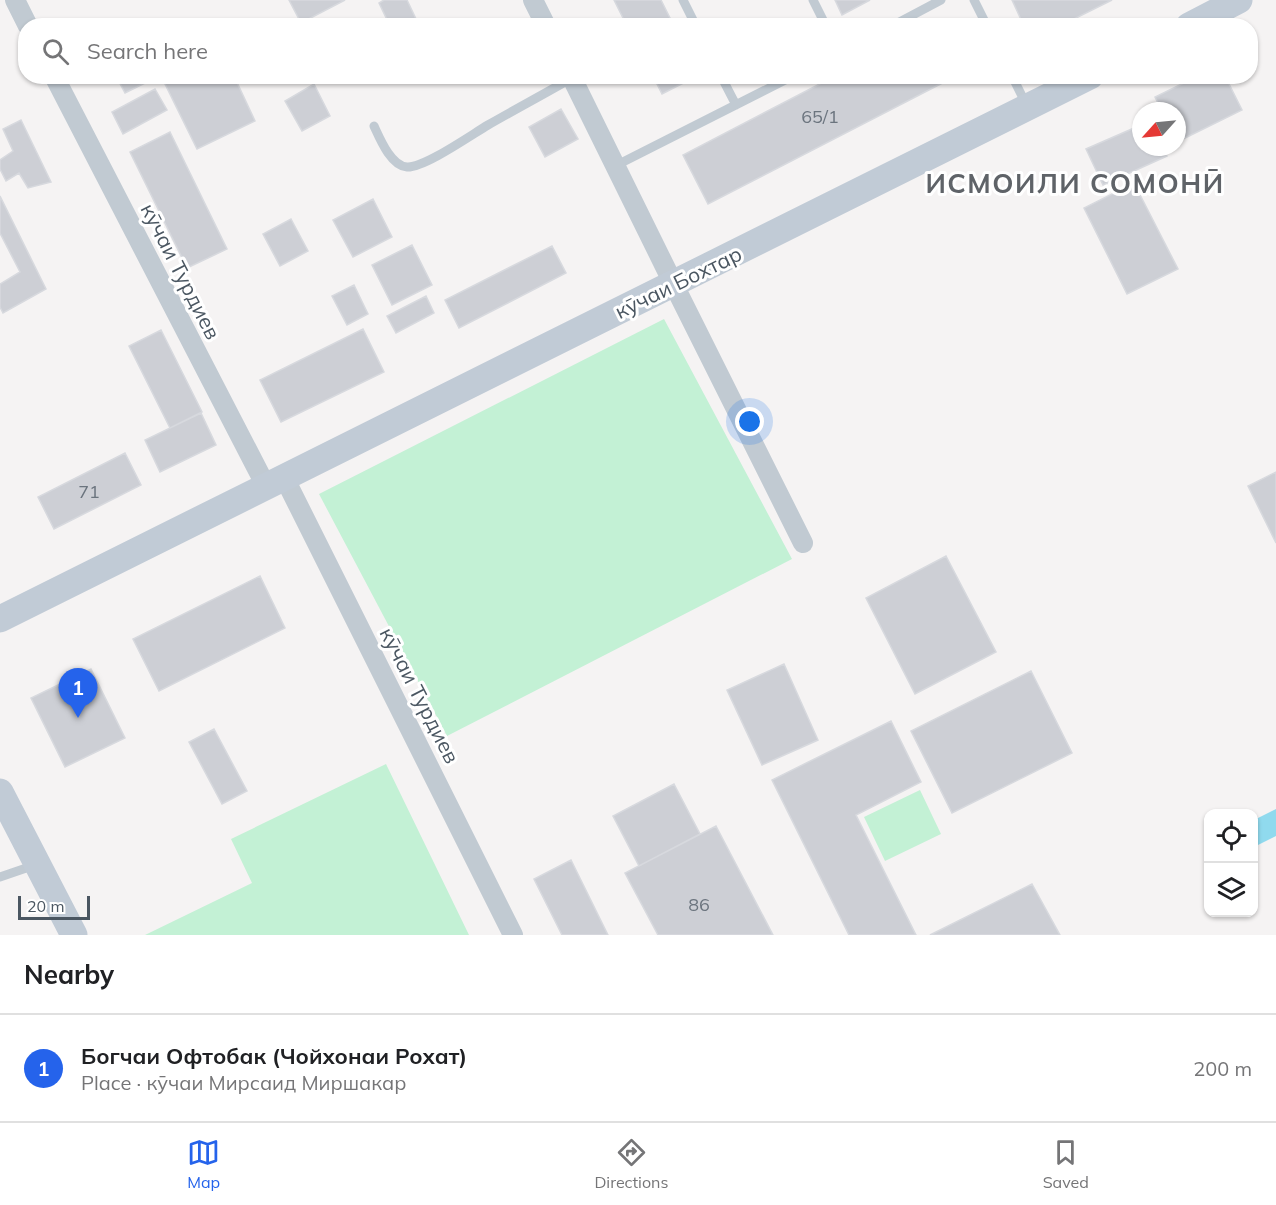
<!DOCTYPE html>
<html lang="en">
<head>
<meta charset="utf-8">
<style>
	body { margin:0; font-family:Mulish,sans-serif; background:#f6f6f6; color:#202124 }
	.controls { position:absolute; right:18px; bottom:18px; display:grid; overflow:hidden; border-radius:12px; box-shadow:0 2px 4px #0004 }
	.controls button { width:54px; height:54px; display:grid; place-items:center; padding:0; border:0; border-bottom:2px solid #e0e0e0; background:#fff; color:#202124; font:30px sans-serif }
	.compass { position:absolute; left:1132px; top:102px; width:54px; height:54px; border-radius:50%; background:#fff; box-shadow:0 2px 4px #0004; rotate:243deg }
	.scale { position:absolute; left:18px; bottom:15px; width:72px; box-sizing:border-box; padding-left:6px; border:3px solid #4a5661; border-top:0; font-size:16px; line-height:21px; white-space:nowrap; color:#4a5661; -webkit-text-stroke:4px #fff; paint-order:stroke }
	.you { position:absolute; left:750px; top:422px; width:21px; height:21px; margin:-15px; border:4px solid #fff; border-radius:50%; background:#1a73e8; box-shadow:0 0 0 9px #1a73e833 }
	.badge { display:grid; place-items:center; width:39px; height:39px; border-radius:50%; background:#2563eb; color:#fff; font-size:20px; font-weight:700 }
	.pin { position:absolute; translate:-50% -50px; filter:drop-shadow(0 2px 3px #0008) }
	.pin::after { content:''; position:absolute; top:32px; width:21px; height:18px; background:inherit; clip-path:polygon(0 0,100% 0,50% 100%) }
	.list { margin:0; padding:0; list-style:none }
	h2 { display:flex; justify-content:space-between; align-items:center; height:78px; margin:0; padding:0 24px; font-size:26px }
	h2 small { font-size:20px; font-weight:400; color:#757577 }
	.list li { display:grid; grid-template-columns:39px 1fr auto; gap:18px; align-items:center; box-sizing:border-box; height:108px; padding:0 24px; border-top:2px solid #e0e0e0 }
	.list b { display:block; font-size:22px; white-space:nowrap }
	.list p { margin:0; font-size:20px; white-space:nowrap; color:#757577 }
	.list em { font-size:20px; font-style:normal; color:#757577 }
	.icon { flex:none; width:33px; height:33px; fill:none; stroke:currentColor; stroke-width:2; stroke-linecap:round; stroke-linejoin:round }
	.map { position:relative; flex:none; width:1276px; height:935px; overflow:hidden }
	.search { position:absolute; background:#fff; box-shadow:0 2px 4px #0004; left:18px; right:18px; top:18px; height:66px; display:flex; align-items:center; gap:15px; box-sizing:border-box; padding:0 21px; border-radius:24px; color:#757577; font-size:22px }
	.sheet { height:186px; background:#fff }
	nav { display:flex; justify-content:space-around; align-items:center; box-sizing:border-box; height:84px; border-top:2px solid #e0e0e0; background:#fff; font-size:16px; color:#757577 }
	nav a { display:grid; justify-items:center; gap:3px }
	nav .on { color:#2563eb }
	.map>svg:first-child { display:block }
	.green { fill:#c3f1d5 }
	.water { fill:#90daee }
	.building { fill:#cdcfd5; stroke:#d7d9de; stroke-width:1.5 }
	.lines { fill:none; stroke-linecap:round; stroke-linejoin:round }
	.lane { stroke:#c1cad2; stroke-width:9 }
	.street { stroke:#c1cad2; stroke-width:20 }
	.secondary { stroke:#c1cbd6; stroke-width:27 }
	.labels { text-anchor:middle; dominant-baseline:central; stroke-width:6; stroke-linejoin:round; paint-order:stroke }
	.number-label { font-size:18px; fill:#6b747e }
	.street-label { font-size:21px; fill:#4a5661; stroke:#fff }
	.district-label { font-size:27px; font-weight:bold; letter-spacing:1.5px; fill:#5f6368; stroke:#fff }
</style>
</head>
<body>
<div class="map">
<svg width="1276" height="935" viewBox="0 0 1276 935">
	<rect width="100%" height="100%" fill="#f5f3f3"/>
	<path class="green" d="M664 319 792 559 447 736 319 494Z
		M386 764 469 935H145L252 883 231 839Z
		M920 790 941 834 885 861 864 817Z"/>
	<path class="water" d="M1276 809V836L1254 847V820Z"/>
	<path class="building" d="M289 0H345L301 23Z
		M384 0H407L418 23 415 26H390L379 3Z
		M614 0H661L674 26H627Z
		M835 0H870L842 15Z
		M1012 0H1112L1060 26H1024Z
		M106 76H152L153 79 125 93 117 78 109 82Z
		M174 76H234L255 121 197 149 164 82Z
		M653 76H697L662 94Z
		M835 76H956L708 204 683 155Z
		M1198 76H1225L1242 110 1177 142V111H1162L1155 97Z
		M314 84 330 116 302 131 285 101Z
		M155 89 167 110 123 134 112 112Z
		M561 109 578 139 545 157 529 127Z
		M21 120 51 182 28 188 19 173 6 181 0 169V160L13 151 3 129Z
		M1141 125V147H1163L1167 156 1103 185 1086 149Z
		M170 132 227 249 187 268 130 152Z
		M1134 183 1178 269 1127 294 1084 208Z
		M0 196 46 289 3 313 0 307V284L20 272 0 233Z
		M373 199 392 237 353 257 333 220Z
		M291 219 308 251 280 266 263 234Z
		M412 245 432 285 392 305 372 265Z
		M552 246 566 273 459 328 445 300Z
		M354 285 368 314 347 325 332 296Z
		M426 296 434 313 396 333 387 316Z
		M363 329 384 372 281 422 260 380Z
		M161 330 202 412 170 428 129 346Z
		M201 413 216 445 160 472 145 440Z
		M125 453 141 485 54 529 38 497Z
		M1276 472V543L1248 486Z
		M946 556 996 652 915 694 866 598Z
		M260 576 285 628 159 691 133 639Z
		M784 664 818 740 762 765 727 690Z
		M91 669 125 738 65 767 31 698Z
		M1031 671 1072 753 952 813 911 731Z
		M891 721 921 782 856 815 916 935H849L772 780Z
		M214 729 247 791 222 804 189 742Z
		M674 784 700 834 639 866 613 816Z
		M716 826 773 935H658L625 873Z
		M571 860 608 935H562L534 879Z
		M1032 884 1060 935H930Z"/>
	<g class="lines">
		<path class="lane" d="M683 0 696 26
			M813 0 826 26
			M974 0 987 26
			M892 26 941 0
			M721 76 736 105
			M1012 76 1027 106
			M374 126C380 139 391 166 407 167 424 168 471 135 488 125 516 109 544 94 572 78
			M615 166 793 76
			M0 877 35 865"/>
		<path class="street" d="M15 0 28 26
			M533 0 546 26
			M54 76 266 486
			M571 76 674 285 803 543
			M284 477 513 935"/>
		<path class="secondary" d="M1189 26 1239 0
			M0 619 1090 76
			M0 792 74 935"/>
	</g>
	<g class="labels">
		<g class="number-label">
			<text x="820" y="116">65/1</text>
			<text x="89" y="491">71</text>
			<text x="699" y="904">86</text>
		</g>
		<g class="street-label">
			<text transform="translate(181 271) rotate(63)">кӯчаи Турдиев</text>
			<text transform="translate(678 282) rotate(-26)">кӯчаи Бохтар</text>
			<text transform="translate(420 695) rotate(63)">кӯчаи Турдиев</text>
		</g>
		<g class="district-label">
			<text x="1075" y="183">ИСМОИЛИ СОМОНӢ</text>
		</g>
	</g>
</svg>
<div class="controls">
<button><svg class="icon" aria-label="locate" viewBox="0 0 24 24"><circle cx="12" cy="12" r="6"/><path d="M12 2v4M12 18v4M2 12h4M18 12h4"/></svg></button>
<button><svg class="icon" aria-label="layers" viewBox="0 0 24 24"><path d="M12 4l9 5-9 5-9-5zM3 14l9 5 9-5"/></svg></button>
</div>
<svg class="compass" viewBox="-18 -18 36 36"><path d="M0-13l5 13h-10z" fill="#e53935"/><path d="M0 13l5-13h-10z" fill="#757577"/></svg>
<div class="scale">20 m</div>
<div class="you"></div>
<div class="pin badge" style="left:78px;top:718px">1</div>
<div class="search"><svg class="icon" aria-label="search" viewBox="0 0 24 24"><circle cx="10" cy="10" r="6"/><path d="M15 15l6 6"/></svg>Search here</div>
</div>
<section class="sheet">
<h2>Nearby<small></small></h2>
<ul class="list">
<li><span class="badge">1</span><div><b>Богчаи Офтобак (Чойхонаи Рохат)</b><p>Place · кӯчаи Мирсаид Миршакар</p></div><em>200 m</em></li>
</ul>
</section>
<nav>
<a class="on"><svg class="icon" aria-label="map" viewBox="0 0 24 24"><path d="M3 6l6-2 6 2 6-2v14l-6 2-6-2-6 2zM9 4v14M15 6v14"/></svg>Map</a>
<a><svg class="icon" aria-label="directions" viewBox="0 0 24 24"><path d="M12 3l9 9-9 9-9-9zM9 14v-3h6M13 9l2 2-2 2"/></svg>Directions</a>
<a><svg class="icon" aria-label="saved" viewBox="0 0 24 24"><path d="M7 4h10v16l-5-4-5 4z"/></svg>Saved</a>
</nav>
</body>
</html>
